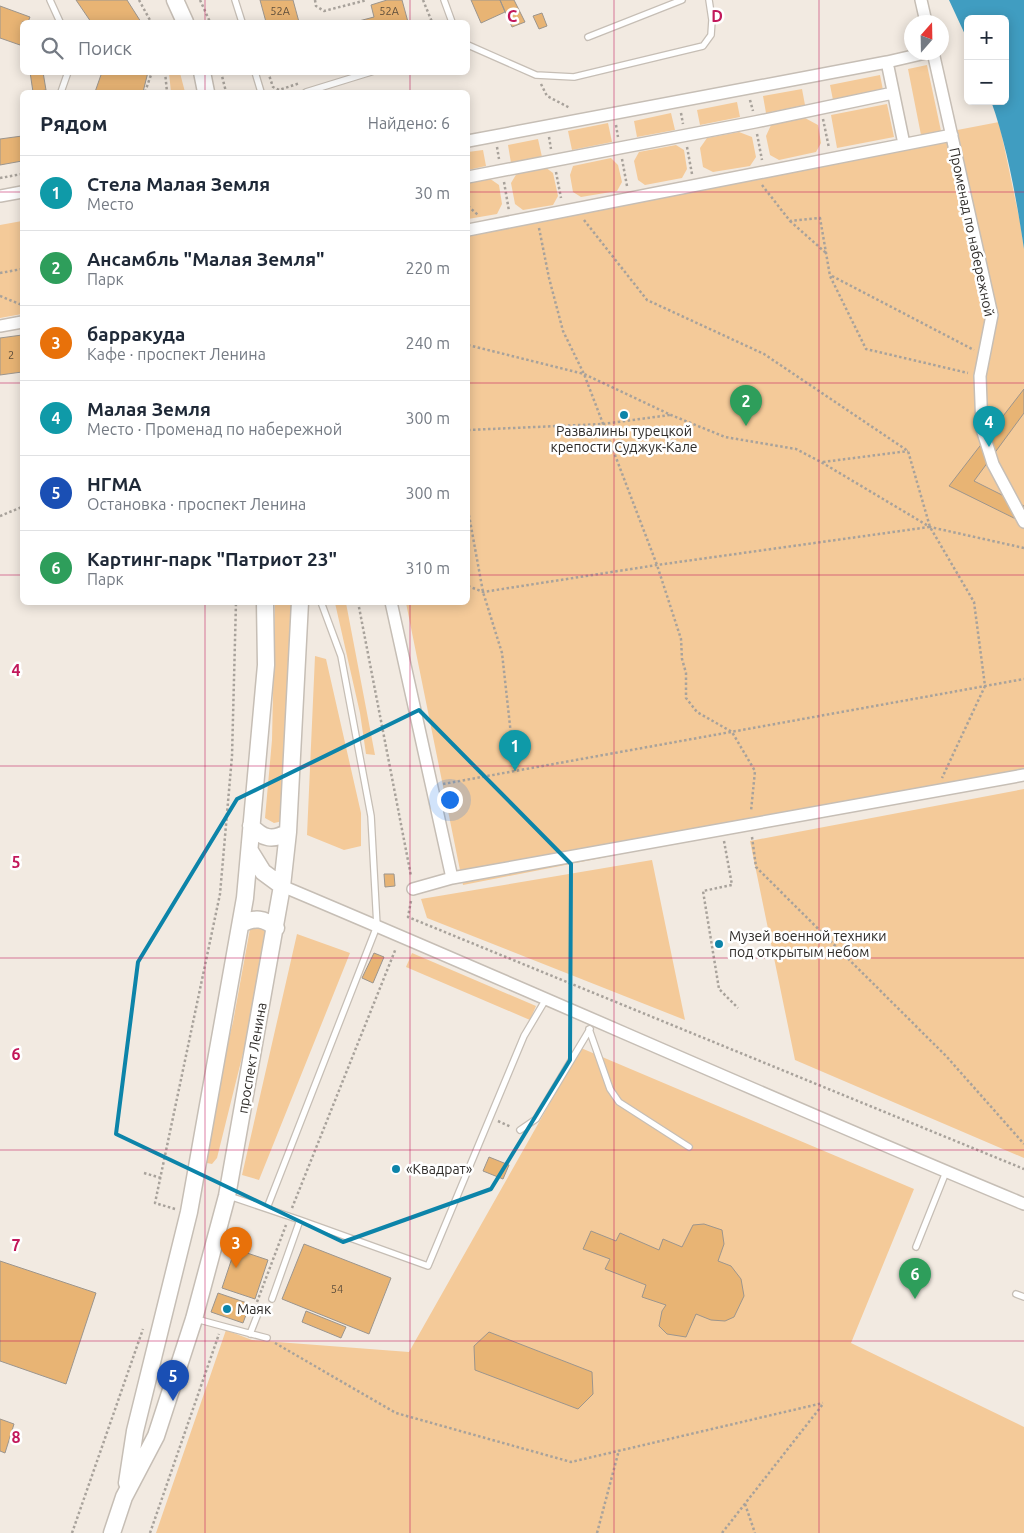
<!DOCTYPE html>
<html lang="ru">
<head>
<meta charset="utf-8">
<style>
	body { margin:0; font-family:Ubuntu,sans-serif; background:#f2f2f3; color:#1f2937 }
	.controls { position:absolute; right:15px; top:15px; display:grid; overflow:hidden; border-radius:8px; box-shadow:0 2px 12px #0003 }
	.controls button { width:45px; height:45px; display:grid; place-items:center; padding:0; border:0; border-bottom:1px solid #e0e1e3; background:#fff; color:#1f2937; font:25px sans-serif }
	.compass { position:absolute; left:904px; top:15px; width:45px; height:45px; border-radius:50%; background:#fff; box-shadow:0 2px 12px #0003; rotate:20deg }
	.you { position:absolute; left:449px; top:799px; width:18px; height:18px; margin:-12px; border:4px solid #fff; border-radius:50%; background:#1a73e8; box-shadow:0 0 0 8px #1a73e833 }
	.badge { display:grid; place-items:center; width:32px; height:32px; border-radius:50%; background:#0c84a9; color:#fff; font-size:16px; font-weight:700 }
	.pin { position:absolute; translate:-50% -41px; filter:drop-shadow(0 1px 2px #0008) }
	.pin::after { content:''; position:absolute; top:26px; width:18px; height:15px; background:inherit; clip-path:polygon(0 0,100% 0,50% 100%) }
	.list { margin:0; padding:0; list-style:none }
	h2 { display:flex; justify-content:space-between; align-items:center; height:65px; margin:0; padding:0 20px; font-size:21px }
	h2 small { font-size:16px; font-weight:400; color:#747a83 }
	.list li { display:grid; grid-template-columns:32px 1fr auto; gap:15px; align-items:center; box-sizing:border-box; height:75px; padding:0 20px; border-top:1px solid #e0e1e3 }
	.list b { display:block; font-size:19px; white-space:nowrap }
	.list p { margin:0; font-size:16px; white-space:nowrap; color:#747a83 }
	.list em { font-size:16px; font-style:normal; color:#747a83 }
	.icon { flex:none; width:28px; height:28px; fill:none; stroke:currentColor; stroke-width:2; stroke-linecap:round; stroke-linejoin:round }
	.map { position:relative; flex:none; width:1024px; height:1533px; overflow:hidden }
	.search { position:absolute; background:#fff; box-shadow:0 2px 12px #0003; left:20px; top:20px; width:450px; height:55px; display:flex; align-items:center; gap:12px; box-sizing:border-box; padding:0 18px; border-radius:8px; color:#747a83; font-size:19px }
	.panel { position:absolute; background:#fff; box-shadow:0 2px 12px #0003; left:20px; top:90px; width:450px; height:515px; border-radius:8px }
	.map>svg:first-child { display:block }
	.green { fill:#f4ca99 }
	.water { fill:#409dc1 }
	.building { fill:#e8b474; stroke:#9c958d }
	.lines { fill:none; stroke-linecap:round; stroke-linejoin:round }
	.lane-casing { stroke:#c6beb5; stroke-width:8 }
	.street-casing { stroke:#c6beb5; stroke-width:14 }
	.secondary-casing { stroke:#c6beb5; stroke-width:19 }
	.path { stroke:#a8a29b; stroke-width:2.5; stroke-dasharray:2.5 2.5; stroke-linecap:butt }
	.lane { stroke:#fff; stroke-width:5.5 }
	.street { stroke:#fff; stroke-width:11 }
	.secondary { stroke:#fff; stroke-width:16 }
	.marked { fill:none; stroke:#0c84a9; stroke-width:4; stroke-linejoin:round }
	.grid { fill:none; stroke:#c2185b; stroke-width:1; stroke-opacity:0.55 }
	.poi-dot { fill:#0c84a9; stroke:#fff; stroke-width:2 }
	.labels { text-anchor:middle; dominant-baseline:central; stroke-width:5; stroke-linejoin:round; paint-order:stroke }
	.number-label { font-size:11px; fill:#5d4e3c }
	.street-label { font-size:14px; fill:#2f2c29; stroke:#fff }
	.poi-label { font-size:14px; fill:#2f2c29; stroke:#fff; text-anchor:start }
	.grid-label { font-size:16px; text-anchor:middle; font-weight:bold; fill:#c2185b; stroke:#fff; stroke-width:5; stroke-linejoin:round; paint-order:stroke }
</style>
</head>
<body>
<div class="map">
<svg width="1024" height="1533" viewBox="0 0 1024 1533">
	<rect width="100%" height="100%" fill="#f2eae1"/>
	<path class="green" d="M927 65 941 131 921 135 908 69Z
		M169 73H180L185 92H171Z
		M880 75 883 90 833 100 830 85Z
		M802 89 805 105 766 113 763 96Z
		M737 102 740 117 700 125 697 110Z
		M887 104 894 137 837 148 831 115Z
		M671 113 675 130 637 137 634 121Z
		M805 118 818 125 821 143 816 152 779 160 770 155 766 136 771 125Z
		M999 122 1020 222 1024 249V775L463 885 406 603 468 602V224Z
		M608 123 612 142 572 150 568 131Z
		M739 132 752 137 756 157 750 166 713 172 703 167 700 148 707 138Z
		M538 139 542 157 511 163 508 145Z
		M676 145 684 150 687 169 682 178 645 185 638 180 634 161 639 152Z
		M483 150 486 166 468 170V152Z
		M611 158 618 165 622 182 617 191 581 197 573 192 570 175 573 166Z
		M545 167 553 173 558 196 553 205 523 210 515 204 511 183 517 173Z
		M489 178 499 185 502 204 497 214 468 219V182Z
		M22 221V314L0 318V225Z
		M275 603H292L283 821 274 823 265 818 272 740Z
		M335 603H346L375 755 366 754 360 713Z
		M315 656 326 659 361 813V846L344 850 307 835Z
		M1024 789V1158L795 1060 750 841Z
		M652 860 685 1020 427 918 421 899Z
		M257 922 269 928 250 1025 217 1158 212 1164 202 1162 199 1155 233 1022 250 929Z
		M297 934 350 953 259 1180 242 1175Z
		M412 953 536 1006 530 1020 406 967Z
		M581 1048 914 1189 851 1343 1024 1427V1533H156L226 1330 252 1340 409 1352Z"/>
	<path class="water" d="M949 0H1024V249C1017 202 1007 145 991 101H1005V19H968V41Z"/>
	<path class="building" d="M76 0H127L141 22H91Z
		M260 0H293L299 22H266Z
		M387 0H402L408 22H355L374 17 371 5Z
		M471 0H500L505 12 481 23Z
		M500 0H514L525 22 512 27Z
		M0 6 30 17 28 22H22V38L20 45 0 38Z
		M542 13 547 26 539 29 533 16Z
		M30 72H43L46 90 33 92Z
		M102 72H148L143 92H95Z
		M22 136V161L0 165V139Z
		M22 335V372L0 375V338Z
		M1024 389V413L974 481 1024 506V523L949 486Z
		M384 874H394L395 886 385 887Z
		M374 953 384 957 373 983 362 978Z
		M489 1157 509 1165 503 1179 483 1171Z
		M704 1224 722 1230 724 1244 718 1261 731 1266 741 1279 744 1296 734 1317 725 1321 711 1320 696 1314 686 1337 667 1334 659 1326 662 1311 666 1305 642 1297 646 1285 605 1269 610 1259 583 1249 591 1231 616 1241 620 1233 659 1250 663 1239 682 1247 693 1225Z
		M304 1244 391 1278 369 1334 282 1299Z
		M235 1249 268 1260 255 1299 222 1288Z
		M0 1261 96 1293 66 1384 0 1361Z
		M218 1293 250 1304 243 1323 211 1312Z
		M306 1311 346 1327 341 1338 302 1322Z
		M489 1332 592 1372 593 1394 578 1409 475 1370 474 1346Z
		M0 1419 14 1424 5 1453 0 1451Z"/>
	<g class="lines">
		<defs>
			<path id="lane" d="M50 0 60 22
				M235 0 242 22
				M444 0 452 22
				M588 37 682 0
				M468 45 536 75 574 77 703 46 711 35 712 20 709 0
				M255 72 261 92
				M61 92 68 72
				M306 92 371 72
				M589 1029 610 1089 619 1102 689 1147
				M520 1130 536 1119 590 1029
				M229 1196 300 1220
				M267 1208 377 926 371 816 341 656 321 602
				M916 1247 946 1172
				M1016 1294 1024 1297
				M272 1299 300 1220 428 1266 524 1036 546 999
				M196 1319 267 1338
				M250 1334 259 1311"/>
			<path id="street" d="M921 0 926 22
				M933 52 992 315 980 376 982 429 993 464 1024 522
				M887 62 904 144
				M468 141 887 62 930 52
				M468 177 755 122 893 93
				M0 196 22 192
				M468 230 952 135
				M0 326 22 322
				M391 602 452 878
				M282 886C530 990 775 1101 1024 1204
				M413 889 452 878 1024 775"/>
			<path id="secondary" d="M175 0 185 22
				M202 72 206 92
				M251 826C263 839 273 841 288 832
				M250 851 263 872 282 886
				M241 924C255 917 264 918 276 928
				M127 1483 135 1431 189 1212 245 898 266 665 265 602
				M112 1533 124 1497 156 1436 194 1319 227 1196 282 886 288 832 300 602"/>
		</defs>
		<use href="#lane" class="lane-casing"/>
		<use href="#street" class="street-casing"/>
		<use href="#secondary" class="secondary-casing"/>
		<path class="path" d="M139 0 151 22
			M200 0 210 22
			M315 0 316 6 324 11 367 0
			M423 0 432 22
			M165 72 167 92
			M221 72 226 92
			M268 72 273 87 279 90 300 83
			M541 84 547 96 570 108
			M145 92 152 72
			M750 100 753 111
			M681 113 683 124
			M823 119 829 148
			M616 125 618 137
			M757 134 762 160
			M549 137 551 149
			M497 147 499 159
			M687 147 692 174
			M622 159 627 186
			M556 172 561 198
			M0 178 22 174
			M504 182 509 211
			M762 185 790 221 820 218 830 276 866 349 968 373
			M468 206 478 215
			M584 220 647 300 764 354 908 451 930 527 974 602 985 686 942 778
			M790 221 826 253
			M539 228 549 278 563 331 584 374 657 565 681 639 682 659 686 673V698L697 712 732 732 755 771 751 811
			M0 273 22 269
			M832 276 974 350
			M0 296 22 305
			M468 345 584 374 671 415 725 437 796 449 821 462 930 527 1024 548
			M468 430 603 424 670 415
			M823 462 908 451
			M468 510 483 592 502 653 515 771
			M0 516 22 507
			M468 586 483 592 657 565 929 527
			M358 602 411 876
			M443 784 1024 679
			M752 837 756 867 947 1057 1024 1144
			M724 841 732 885 703 891 719 989 738 1008
			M411 901 408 917 1024 1169
			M498 1121 511 1127
			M144 1173 161 1178
			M292 1208 396 948
			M175 1209 155 1203 220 894 232 756 236 602
			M257 1302 286 1225
			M275 1343 396 1413 571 1462 823 1403
			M745 1504 755 1533
			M72 1533 143 1329
			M150 1533 219 1334
			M597 1533 619 1450
			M722 1533 823 1404"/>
		<use href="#lane" class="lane"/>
		<use href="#street" class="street"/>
		<use href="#secondary" class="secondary"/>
	</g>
	<path class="marked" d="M419 710 571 864 570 1060 491 1189 343 1242 116 1134 138 962 237 799Z"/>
	<path class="grid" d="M205 0V22M410 0V22M614 0V1533M819 0V1533M205 72V92M410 72V92M0 192H22M468 192H1024M0 383H22M468 383H1024M0 575H22M468 575H1024M205 602V1533M410 602V1533M0 766H1024M0 958H1024M0 1150H1024M0 1341H1024"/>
	<g class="poi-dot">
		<circle cx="624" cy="415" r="5"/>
		<circle cx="719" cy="944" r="5"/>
		<circle cx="396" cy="1169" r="5"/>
		<circle cx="227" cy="1309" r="5"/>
	</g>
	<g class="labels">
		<g class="number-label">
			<text x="280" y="11">52А</text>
			<text x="389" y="11">52А</text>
			<text x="11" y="355">2</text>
			<text x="337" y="1289">54</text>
		</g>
		<g class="street-label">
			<text transform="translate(972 232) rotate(78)">Променад по набережной</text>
			<text transform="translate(252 1058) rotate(-80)">проспект Ленина</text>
		</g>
		<g class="poi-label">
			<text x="624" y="431" text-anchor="middle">Развалины турецкой<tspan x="624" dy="16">крепости Суджук-Кале</tspan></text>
			<text x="729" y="936">Музей военной техники<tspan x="729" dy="16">под открытым небом</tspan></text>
			<text x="406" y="1169">«Квадрат»</text>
			<text x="237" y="1309">Маяк</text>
		</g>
	</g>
	<g class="grid-label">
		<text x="512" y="22">C</text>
		<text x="717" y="22">D</text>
		<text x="16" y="676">4</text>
		<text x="16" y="868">5</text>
		<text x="16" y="1060">6</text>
		<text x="16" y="1251">7</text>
		<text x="16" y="1443">8</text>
	</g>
</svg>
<div class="controls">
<button>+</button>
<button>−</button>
</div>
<svg class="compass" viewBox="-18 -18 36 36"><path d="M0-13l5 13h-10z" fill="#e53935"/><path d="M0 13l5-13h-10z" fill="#747a83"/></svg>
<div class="you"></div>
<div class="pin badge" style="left:515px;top:771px;background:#0f9aa8">1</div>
<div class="pin badge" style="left:746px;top:426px;background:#2e9e5b">2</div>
<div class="pin badge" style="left:236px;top:1268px;background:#e8710a">3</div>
<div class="pin badge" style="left:989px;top:447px;background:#0f9aa8">4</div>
<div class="pin badge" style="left:173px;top:1401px;background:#1a4fb4">5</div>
<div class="pin badge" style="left:915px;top:1299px;background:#2e9e5b">6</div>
<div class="search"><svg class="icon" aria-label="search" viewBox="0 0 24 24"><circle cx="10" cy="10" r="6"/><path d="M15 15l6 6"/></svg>Поиск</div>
<section class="panel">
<h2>Рядом<small>Найдено: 6</small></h2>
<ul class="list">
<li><span class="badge" style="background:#0f9aa8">1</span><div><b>Стела Малая Земля</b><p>Место</p></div><em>30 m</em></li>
<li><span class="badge" style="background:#2e9e5b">2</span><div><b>Ансамбль &quot;Малая Земля&quot;</b><p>Парк</p></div><em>220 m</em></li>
<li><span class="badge" style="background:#e8710a">3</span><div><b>барракуда</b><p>Кафе · проспект Ленина</p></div><em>240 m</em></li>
<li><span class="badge" style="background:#0f9aa8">4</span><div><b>Малая Земля</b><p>Место · Променад по набережной</p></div><em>300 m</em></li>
<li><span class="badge" style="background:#1a4fb4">5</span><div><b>НГМА</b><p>Остановка · проспект Ленина</p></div><em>300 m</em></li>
<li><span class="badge" style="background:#2e9e5b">6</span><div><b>Картинг-парк &quot;Патриот 23&quot;</b><p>Парк</p></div><em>310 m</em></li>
</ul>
</section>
</div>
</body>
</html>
